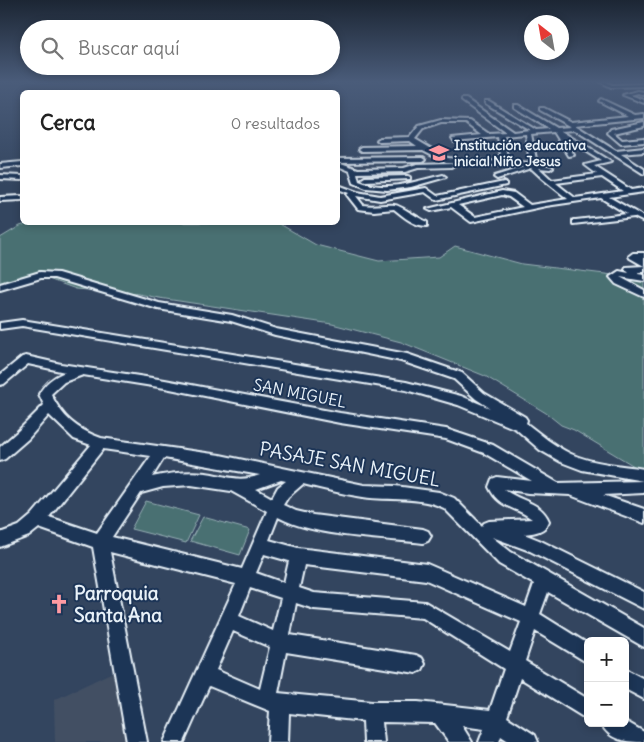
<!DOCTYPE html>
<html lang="es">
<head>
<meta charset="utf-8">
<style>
	body { margin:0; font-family:Delius,sans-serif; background:#f6f6f6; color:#222 }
	.controls { position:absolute; right:15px; bottom:15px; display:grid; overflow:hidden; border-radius:8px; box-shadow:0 2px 8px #0003 }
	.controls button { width:45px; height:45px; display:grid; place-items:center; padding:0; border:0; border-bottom:1px solid #e0e0e0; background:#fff; color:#222; font:25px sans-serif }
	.compass { position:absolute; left:524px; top:15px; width:45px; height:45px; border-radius:50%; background:#fff; box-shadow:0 2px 8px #0003; rotate:329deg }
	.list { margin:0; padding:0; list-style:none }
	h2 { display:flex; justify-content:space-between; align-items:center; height:65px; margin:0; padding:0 20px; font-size:21px }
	h2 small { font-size:16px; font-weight:400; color:#767676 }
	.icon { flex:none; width:28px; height:28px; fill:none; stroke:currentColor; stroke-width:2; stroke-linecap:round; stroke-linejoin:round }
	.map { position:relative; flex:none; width:644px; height:742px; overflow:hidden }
	.search { position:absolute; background:#fff; box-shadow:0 2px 8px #0003; left:20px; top:20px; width:320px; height:55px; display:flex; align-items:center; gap:12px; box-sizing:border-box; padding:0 18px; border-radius:28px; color:#767676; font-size:19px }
	.panel { position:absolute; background:#fff; box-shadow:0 2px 8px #0003; left:20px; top:90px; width:320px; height:135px; border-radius:8px }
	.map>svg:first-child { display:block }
	.built { fill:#425064 }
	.green { fill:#496f72; stroke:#98b0b5 }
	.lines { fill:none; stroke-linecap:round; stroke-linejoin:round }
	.street-casing { stroke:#e8f1f8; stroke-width:4 }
	.street { fill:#1d3557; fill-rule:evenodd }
	.labels { text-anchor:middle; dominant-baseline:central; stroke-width:4; stroke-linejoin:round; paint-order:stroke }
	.far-poi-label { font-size:14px; font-weight:bold; fill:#e8f1f8; stroke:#1d3557; text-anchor:start }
	.street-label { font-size:16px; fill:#e8f1f8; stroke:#1d3557 }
	.near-street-label { font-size:19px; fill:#e8f1f8; stroke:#1d3557 }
	.near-poi-label { font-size:19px; font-weight:bold; fill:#e8f1f8; stroke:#1d3557; text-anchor:start }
</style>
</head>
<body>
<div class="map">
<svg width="644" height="742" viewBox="0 0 644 742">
	<rect width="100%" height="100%" fill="#33455f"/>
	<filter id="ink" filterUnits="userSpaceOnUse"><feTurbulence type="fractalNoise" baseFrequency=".02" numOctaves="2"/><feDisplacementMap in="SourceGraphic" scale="10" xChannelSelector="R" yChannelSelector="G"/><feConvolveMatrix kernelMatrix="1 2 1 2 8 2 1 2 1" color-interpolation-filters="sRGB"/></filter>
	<g filter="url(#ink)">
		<path class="built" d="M115 671 129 742H55L54 700Z"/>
		<path class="green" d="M33 222 278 223 316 245 379 261 439 257 455 246 522 264 630 277 644 280V472L574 430 561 425 546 413 485 376 401 342 332 324 159 298 139 294 76 289 40 276 0 283V238L20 226Z
			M146 501 199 515 186 543 131 529Z
			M203 517 250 530 240 555 190 541Z"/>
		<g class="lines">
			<defs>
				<path id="street" d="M601 82H606L612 85 644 84V86L611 87Z
					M638 91 644 92V95L638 93 630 95 644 100V103L623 95Z
					M462 99H466L513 132 530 130 485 103V101H489L536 130 549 129 514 107V105H518L556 128 571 127 540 110V108H544L571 122 628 116 599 101 601 99 635 115 644 114V118L575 125 616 151 644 148V152L621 154 644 169V174L575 130 561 131 611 162 594 166 631 190 644 188V192L609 197 644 217V222L634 217 573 224V220H576L627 214 601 198 546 206 471 222 451 207 431 211 427 209 502 191 514 193 530 205 568 199 543 179 531 168 497 179 494 177 495 176 524 167 446 162 423 150 362 151 359 149 362 147 417 146 410 141 380 142 377 140 380 138 410 137 419 126 441 120 470 121 489 134 506 133 462 101ZM441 123H466L482 135 452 138 454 141 498 137 502 162 447 158 415 139 423 129ZM554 132 569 156 574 155 564 138 601 161 585 165 597 174 552 180 539 168 550 169 553 167 537 164 531 134ZM526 134 530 164 509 162 504 136ZM602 177 623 191 575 198 556 183ZM502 195 509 197 523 207 475 217 458 205Z
					M644 122V126L614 133 622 140 644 138V142L621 144 608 133 611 129Z
					M338 158 423 157 426 159 423 161 338 162Z
					M22 162V166L0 168V164Z
					M338 162 358 169 404 168 417 164 451 163 454 165 451 167 418 168 405 172 357 173 359 181C386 193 416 181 443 175L446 177 411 187 387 190 366 188 354 183 350 171 338 166Z
					M0 175 22 176V180L0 179Z
					M408 176 410 177V179L365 181 362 179 365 177Z
					M504 182 506 183V185L436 200 425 192 380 200 356 196 363 205C374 207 385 204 395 205 399 205 420 219 427 222V226C414 226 404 217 394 209L374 211 358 209 347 195 349 193 338 189V185L357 192 380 196 426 188 437 196Z
					M22 196V200L0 201V197Z
					M633 253H644V266L630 258 629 256Z
					M644 266V272H639L638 274 644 275V281L620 277 644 290V297L616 284 610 277 619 271 629 273 625 269 626 267Z
					M40 272 58 273 159 303 232 315 276 329 407 354 462 373 484 393 525 417 527 420 526 423C540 434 554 446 571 454 593 464 621 465 644 469V493L603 495 644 509V523L570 495 528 493 504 489C519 502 541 501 549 521 545 532 534 533 524 534L539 540 644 592V609L530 551 492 537 511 552 644 628V647L548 592 540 614 588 644V663L535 631 525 661 588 699V720L520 678 507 717 535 735 538 742H510L501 736 499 742H479L484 729 462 726 472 742H449L435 723 382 722 384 742H364L363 721 289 713 288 742H268L270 711 209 686 184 742H164L236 584 110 552 147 742H127L93 547 39 528 29 536 0 547V533L19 526 32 515 91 445 74 439 49 415 28 439 5 459 0 461V447L18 431 44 405 39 394C45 383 53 377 65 372L28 364 4 384 0 385V375L22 357 26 356 61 364 165 380 340 413 446 429 493 445 558 483 643 481 582 470 561 462 540 450 516 429 458 405 406 390 22 326 0 329V323L22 320 406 382 461 396 490 408 476 399 454 379 401 361 275 335 231 321 158 309 54 278H41L0 290V284ZM83 375 165 388 340 423 446 439 484 453 532 481 497 477 492 479 489 487C499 509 515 506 532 519L489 521 484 523 482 526 454 498 439 492 395 486 364 485 220 455 101 438C76 429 62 417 51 394L64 382ZM103 449 151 456 97 533 49 517ZM164 458 260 475C239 483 227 476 206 473 188 471 170 473 152 477ZM281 480 286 481 278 487 272 498 256 489ZM303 484C323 489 343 494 363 497 389 501 420 496 444 508L499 564 534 584 526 607 427 564 298 548 269 540 278 517C315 537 381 538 423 543L428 541 431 536 428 531 423 529 313 515 296 511 283 505 288 497ZM191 485 231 491 267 511 242 569 112 537 141 493 163 487ZM264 554 289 561 284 583 256 573ZM304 565 426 580 521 622 510 652 425 602 314 593 299 588ZM250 588 281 598 273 631 239 616ZM296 603 314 609 423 618 504 669 490 710 418 702H372L278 693 286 652 416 673 422 670 425 664 422 658 416 655 290 635ZM233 631 270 647 260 689 216 670Z
					M625 669 644 679V699L625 689Z
					M625 721 644 732V742C627 742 609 741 601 723H625Z"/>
			</defs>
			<use href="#street" class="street-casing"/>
			<use href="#street" class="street"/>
		</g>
	</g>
	<linearGradient id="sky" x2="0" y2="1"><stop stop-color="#1c2634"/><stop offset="0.44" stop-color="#4a5c7a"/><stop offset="1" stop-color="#4a5c7a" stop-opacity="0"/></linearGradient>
	<rect width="644" height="186" fill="url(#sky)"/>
	<defs>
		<symbol id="school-bare" viewBox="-9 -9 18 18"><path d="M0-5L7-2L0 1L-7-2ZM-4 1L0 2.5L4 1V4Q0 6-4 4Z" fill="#ff9aa2" stroke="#1d3557" stroke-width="2.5" paint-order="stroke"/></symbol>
		<symbol id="church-bare" viewBox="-9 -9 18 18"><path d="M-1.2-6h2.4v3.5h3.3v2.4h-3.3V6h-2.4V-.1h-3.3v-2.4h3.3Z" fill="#ff9aa2" stroke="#1d3557" stroke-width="2.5" paint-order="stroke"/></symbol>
	</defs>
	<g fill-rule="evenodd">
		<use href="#school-bare" x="425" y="139" width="28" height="28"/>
		<use href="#church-bare" x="45" y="590" width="28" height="28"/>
	</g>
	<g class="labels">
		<g class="far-poi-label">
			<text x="454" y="145">Institución educativa<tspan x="454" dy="16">inicial Niño Jesus</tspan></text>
		</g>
		<g class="street-label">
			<text transform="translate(300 393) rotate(11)">SAN MIGUEL</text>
		</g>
		<g class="near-street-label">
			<text transform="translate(350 464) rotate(10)">PASAJE SAN MIGUEL</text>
		</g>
		<g class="near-poi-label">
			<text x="74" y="593">Parroquia<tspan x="74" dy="22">Santa Ana</tspan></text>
		</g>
	</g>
</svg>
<div class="controls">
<button>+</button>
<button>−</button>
</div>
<svg class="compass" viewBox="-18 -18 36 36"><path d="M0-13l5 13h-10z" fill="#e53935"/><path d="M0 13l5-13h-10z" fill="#767676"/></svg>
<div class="search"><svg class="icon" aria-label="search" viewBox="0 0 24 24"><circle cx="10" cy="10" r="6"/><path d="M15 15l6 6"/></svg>Buscar aquí</div>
<section class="panel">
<h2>Cerca<small>0 resultados</small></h2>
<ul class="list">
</ul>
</section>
</div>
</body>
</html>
